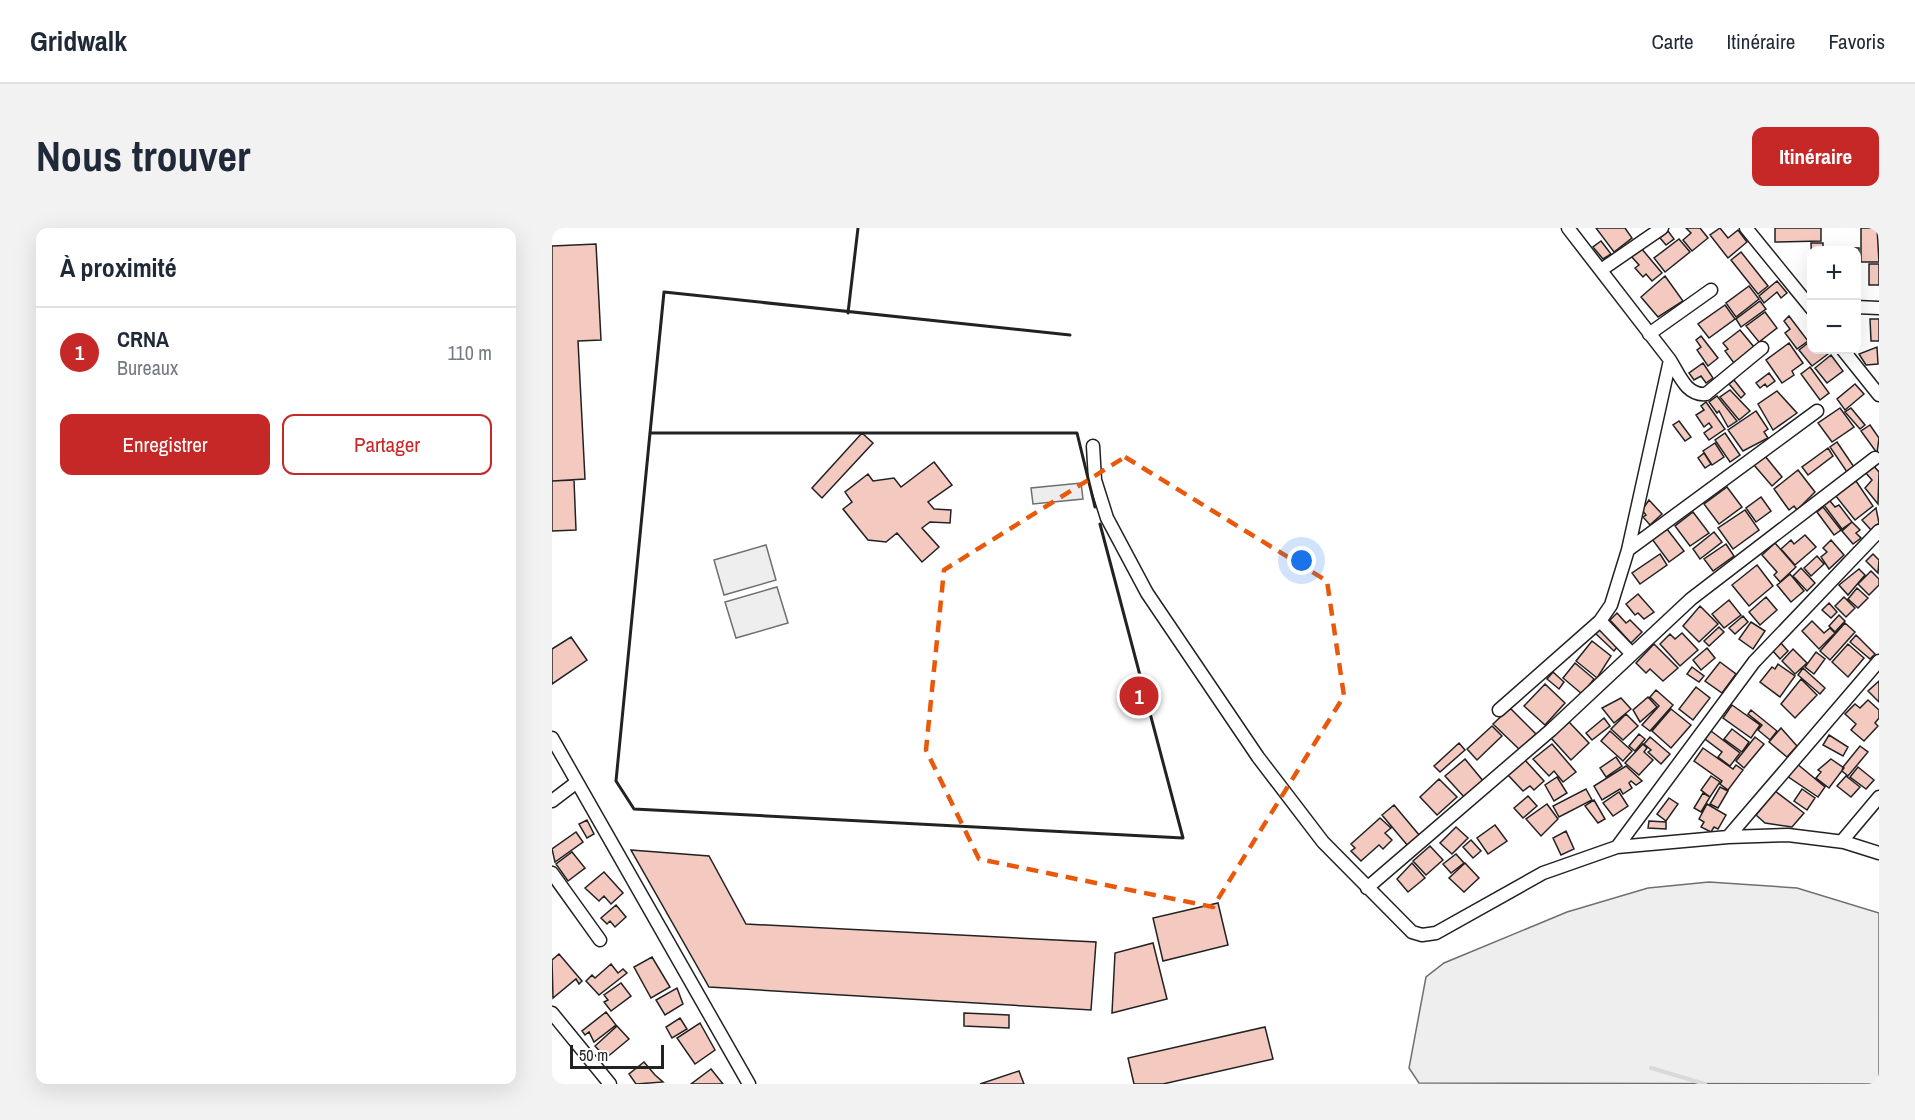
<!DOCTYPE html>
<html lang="fr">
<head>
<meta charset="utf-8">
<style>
	body { margin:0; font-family:"Archivo Narrow",sans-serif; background:#f2f2f3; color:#1f2937 }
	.controls { position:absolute; right:18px; top:18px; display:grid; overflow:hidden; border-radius:12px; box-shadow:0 6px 24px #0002 }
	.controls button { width:54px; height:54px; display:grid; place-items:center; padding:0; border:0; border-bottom:2px solid #e0e1e3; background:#fff; color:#1f2937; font:30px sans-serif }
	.scale { position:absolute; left:18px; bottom:15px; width:94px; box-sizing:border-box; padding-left:6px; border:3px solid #222; border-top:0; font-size:16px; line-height:21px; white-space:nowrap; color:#222; -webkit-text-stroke:4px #fff; paint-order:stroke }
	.you { position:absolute; left:750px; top:333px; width:21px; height:21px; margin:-15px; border:4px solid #fff; border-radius:50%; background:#1a73e8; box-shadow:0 0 0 9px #1a73e833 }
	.badge { display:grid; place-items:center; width:39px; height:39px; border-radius:50%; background:#c62828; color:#fff; font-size:20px; font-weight:700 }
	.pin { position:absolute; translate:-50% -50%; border:3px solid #fff; box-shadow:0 2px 6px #0006 }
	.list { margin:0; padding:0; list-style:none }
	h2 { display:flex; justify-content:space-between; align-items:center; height:78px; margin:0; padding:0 24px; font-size:26px }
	h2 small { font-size:20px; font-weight:400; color:#747a83 }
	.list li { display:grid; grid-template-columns:39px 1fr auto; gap:18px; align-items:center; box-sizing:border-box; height:90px; padding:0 24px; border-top:2px solid #e0e1e3 }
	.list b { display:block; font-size:22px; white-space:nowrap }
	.list p { margin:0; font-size:20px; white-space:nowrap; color:#747a83 }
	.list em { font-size:20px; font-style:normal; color:#747a83 }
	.actions { display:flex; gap:12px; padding:18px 24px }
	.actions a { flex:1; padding:14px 0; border:2px solid #c62828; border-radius:12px; text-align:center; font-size:21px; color:#c62828 }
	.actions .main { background:#c62828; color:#fff }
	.map { position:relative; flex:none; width:1327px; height:856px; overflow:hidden; border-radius:12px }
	header { display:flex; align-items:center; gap:36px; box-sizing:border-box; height:84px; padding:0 30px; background:#fff; border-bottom:2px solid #e0e1e3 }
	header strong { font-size:28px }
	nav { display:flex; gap:33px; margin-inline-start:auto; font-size:21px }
	.intro { display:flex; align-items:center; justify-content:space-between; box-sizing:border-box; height:144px; padding:0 36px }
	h1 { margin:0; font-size:42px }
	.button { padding:15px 27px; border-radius:12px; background:#c62828; color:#fff; font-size:21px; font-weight:700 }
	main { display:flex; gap:36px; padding:0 36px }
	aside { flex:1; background:#fff; border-radius:12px; box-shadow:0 6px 24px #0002 }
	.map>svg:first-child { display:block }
	.green { fill:#eee; stroke:#6f6f6f; stroke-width:1.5 }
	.parking { fill:#ededed; stroke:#6f6f6f; stroke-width:1.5 }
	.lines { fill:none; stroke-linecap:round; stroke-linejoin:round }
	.stream { stroke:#d9d9d9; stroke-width:4 }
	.building { fill:#f3c9c0; stroke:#222; stroke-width:1.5 }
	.street-casing { stroke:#222; stroke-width:15 }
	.street { stroke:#fff; stroke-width:12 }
	.wall { stroke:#222; stroke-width:3 }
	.marked { fill:none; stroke:#e8590c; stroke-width:4.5; stroke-dasharray:12 8; stroke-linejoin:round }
</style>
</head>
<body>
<header>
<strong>Gridwalk</strong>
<nav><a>Carte</a><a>Itinéraire</a><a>Favoris</a></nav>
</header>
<div class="intro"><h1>Nous trouver</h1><a class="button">Itinéraire</a></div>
<main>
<aside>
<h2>À proximité<small></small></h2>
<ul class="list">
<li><span class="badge">1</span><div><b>CRNA</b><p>Bureaux</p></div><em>110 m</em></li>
</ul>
<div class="actions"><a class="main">Enregistrer</a><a>Partager</a></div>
</aside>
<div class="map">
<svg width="1327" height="856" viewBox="0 0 1327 856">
	<rect width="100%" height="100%" fill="#fff"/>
	<path class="green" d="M214 317 224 352 172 367 162 332Z
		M225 359 236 395 184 410 173 374Z
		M1157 654 1245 660 1327 685V856L867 855 857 840 874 749 892 735 1015 684 1096 660Z"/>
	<path class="parking" d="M529 255 531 271 481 276 479 260Z"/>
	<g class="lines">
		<path class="stream" d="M1099 840 1153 856"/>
	</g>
	<path class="building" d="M1044 0H1073L1080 10 1062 24Z
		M1134 0H1148L1156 10 1140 23 1131 12 1139 5Z
		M1168 0 1176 10 1186 2 1195 14 1176 30 1158 7Z
		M1223 0H1269V13L1223 14Z
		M1309 0H1325L1327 34H1309Z
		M1116 3 1122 11 1114 17 1108 10Z
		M1127 11 1138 24 1113 44 1102 30Z
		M1049 13 1059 26 1051 31 1041 19Z
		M1259 15H1271V22H1260V39Z
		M44 16 49 112 26 113 33 251 0 253V18Z
		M1272 19 1307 20V35L1304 22H1272Z
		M1089 20 1110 45 1100 53 1094 46 1091 49 1083 40 1087 37 1079 28Z
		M1189 24 1216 58 1206 66 1179 32Z
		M1317 36H1327V57H1317Z
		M1113 48 1131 73 1106 89 1089 69Z
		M1225 53 1235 65 1229 70 1225 64 1212 75 1207 68Z
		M1197 58 1207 71 1184 89 1174 75Z
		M1208 73 1214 81 1189 99 1184 91Z
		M1173 77 1183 91 1157 110 1146 96Z
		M1213 84 1225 100 1207 114 1194 98Z
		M1237 88 1256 113 1245 121 1233 105 1238 101 1232 93Z
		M1318 91H1327V113H1319Z
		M1188 102 1202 119 1182 135 1173 123 1176 121 1171 115Z
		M1149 108 1166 130 1156 138 1145 122 1149 119 1144 112Z
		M1260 112V122L1280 123 1260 138 1247 122Z
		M1237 115 1251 135 1240 143 1242 147 1230 155 1214 132Z
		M1325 119 1326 136 1314 137 1307 126Z
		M1279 127 1291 143 1275 155 1263 140Z
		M1151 135 1161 150 1154 155 1149 148 1142 152 1137 145Z
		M1258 139 1277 165 1268 172 1249 146Z
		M1217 145 1223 153 1215 159 1213 156 1208 160 1204 155Z
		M1182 152 1193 166 1189 170 1177 156Z
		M1303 156 1312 166 1293 182 1285 171Z
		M1178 162 1198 183 1187 192 1168 169Z
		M1225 163 1245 185 1221 202 1206 176Z
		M1165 168 1185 193 1176 199 1167 183 1165 185 1157 174Z
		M1154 174 1173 201 1157 212 1152 205 1160 199 1157 195 1152 199 1144 187 1152 182 1149 178Z
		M1288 180 1302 199 1280 214 1266 195Z
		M1299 180 1313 197 1308 201 1293 184Z
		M1204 183 1216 201 1212 204 1216 210 1191 223 1176 202Z
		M1127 193 1139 209 1133 213 1121 197Z
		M1318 197 1327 210 1325 225 1309 203Z
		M310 205 321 215 270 270 260 260Z
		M1173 205 1188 227 1178 234 1163 212Z
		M1285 214 1302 239 1295 244 1278 219Z
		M1163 215 1172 229 1160 237 1151 223Z
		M1276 220 1281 228 1256 247 1250 239Z
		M1152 225 1159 236 1153 240 1146 230Z
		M1213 228 1230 249 1220 258 1202 237Z
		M382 234 400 257 376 274 382 281 399 282 398 295 378 294 370 300 387 319 370 334 345 305 334 314 316 312 291 281 300 274 293 264 316 246 321 253 342 250 349 259Z
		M1321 237 1327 244 1326 276 1313 260 1320 252 1313 244Z
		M1246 242 1263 264 1245 282 1242 278 1237 282 1222 261Z
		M22 252 24 302 0 303V253Z
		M1304 253 1321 278 1303 292 1283 267Z
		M1175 259 1190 279 1167 296 1152 276Z
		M1209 269 1219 283 1204 294 1194 280Z
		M1097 272 1110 286 1098 297 1091 289 1094 287 1090 282Z
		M1278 273 1283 279 1287 277 1300 294 1290 301 1272 277Z
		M1271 279 1289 302 1282 307 1265 284Z
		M1324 280 1327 295 1319 302 1310 292Z
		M1193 282 1207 302 1181 321 1166 300Z
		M1141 284 1157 305 1138 318 1123 298Z
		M1300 294 1308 302 1304 305 1309 310 1301 316 1290 303Z
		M1115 301 1132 323 1117 334 1100 311Z
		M1162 304 1170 314 1148 331 1141 321Z
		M1253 307 1264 319 1243 337 1229 321 1239 312 1242 316Z
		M1279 312 1292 327 1277 341 1269 329 1275 324 1271 320Z
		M1223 315 1244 339 1228 354 1222 347 1225 344 1210 327Z
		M1174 316 1182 328 1161 343 1152 331Z
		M1108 326 1115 337 1088 356 1080 345Z
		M1321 326 1327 332 1326 345 1314 333Z
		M1265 328 1272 336 1259 348 1252 340Z
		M1205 337 1221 358 1197 378 1180 357Z
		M1249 340 1263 355 1255 363 1241 348Z
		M1307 341 1313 347 1296 367 1287 357Z
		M1319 343 1327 351V357L1317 367 1306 356Z
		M1238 346 1252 363 1239 374 1225 357Z
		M1305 360 1316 370 1306 380 1296 371Z
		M1086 366 1102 384 1092 391 1086 385 1083 387 1074 376Z
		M1214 369 1225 382 1208 397 1197 384Z
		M1292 369 1303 380 1294 389 1283 378Z
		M1177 372 1189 387 1172 400 1160 386Z
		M1277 375 1285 384 1279 390 1270 382Z
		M1148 378 1166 396 1147 414 1131 398Z
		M1065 385 1074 395 1078 392 1090 404 1079 415 1058 392Z
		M1287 387 1293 393 1283 404 1277 398Z
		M1191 388 1196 394 1183 406 1177 400Z
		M1260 393 1272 405 1278 400 1283 405 1267 421 1250 403Z
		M1199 394 1213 403 1201 421 1187 411Z
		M1293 395 1303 404 1278 432 1268 423Z
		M1048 399 1067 417 1062 423 1043 405Z
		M1167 399 1172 404 1157 418 1152 413Z
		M1130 405 1146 422 1128 438 1108 416 1118 406 1123 411Z
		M1304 407 1323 426 1318 431 1298 414Z
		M19 409 35 432 0 456V421Z
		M1040 413 1059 428 1045 450 1024 433Z
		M1228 414 1236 423 1228 431 1220 422Z
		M1102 416 1126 440 1111 453 1098 441 1094 445 1084 435Z
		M1296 416 1312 430 1296 449 1280 434Z
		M1155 420 1163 430 1149 442 1141 432Z
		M1241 421 1255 435 1243 446 1230 433Z
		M1264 424 1273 431 1262 446 1253 439Z
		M1168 434 1184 446 1170 465 1153 453Z
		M1023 435 1042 451 1030 466 1011 450Z
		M1226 436 1243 448 1228 469 1208 454 1220 439 1223 441Z
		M1140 439 1152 448 1147 454 1135 446Z
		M1251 440 1273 460 1268 466 1246 447Z
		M1001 444 1012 454 1007 461 995 451Z
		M1249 451 1265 467 1243 490 1229 476Z
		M1327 453V474L1316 463Z
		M993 456 1013 475 993 497 972 478Z
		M1144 459 1158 470 1141 492 1127 481Z
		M1104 462 1121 477 1098 503 1090 497 1107 478 1098 469Z
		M1096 469 1105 479 1088 494 1081 482Z
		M1069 470 1079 481 1062 495 1050 480Z
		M1316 472 1327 482V490L1323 495 1326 498 1312 513 1299 502 1304 496 1293 486 1303 476 1308 480Z
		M1180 477 1208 497 1199 510 1171 490Z
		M958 480 984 506 968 522 941 496Z
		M1119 481 1139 497 1119 520 1100 503Z
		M1199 482 1225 503 1218 512 1206 502 1210 497 1196 486Z
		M1074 486 1086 498 1071 512 1059 501Z
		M1052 490 1058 498 1040 512 1034 505Z
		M1017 494 1037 515 1019 532 999 510Z
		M940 498 950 508 925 532 915 521Z
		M1229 500 1245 518 1235 529 1217 514Z
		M1180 501 1197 514 1190 524 1172 511Z
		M1058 503 1080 523 1071 533 1049 513Z
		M1159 503 1188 525 1178 538 1166 529 1170 524 1153 511Z
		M1087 506 1093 511 1083 523 1077 518Z
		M1277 507 1296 519 1291 528 1271 517Z
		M1098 509 1118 526 1109 536 1096 524 1099 522 1092 516Z
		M1203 509 1212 516 1192 540 1184 533Z
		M907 515 913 522 888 544 882 538Z
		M1000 516 1024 544 1011 554 1002 543 997 548 981 531Z
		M1091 516 1095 520 1092 524 1101 532 1087 547 1073 535Z
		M1308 518 1316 524 1296 548 1290 543 1291 539Z
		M1151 520 1181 541 1184 537 1191 542 1176 562 1168 556 1170 553 1142 533Z
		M1064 529 1070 538 1054 549 1048 540Z
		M913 531 932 554 913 570 893 548Z
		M1279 531 1292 540 1277 560 1264 550 1269 544 1266 542Z
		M973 532 992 553 982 562 978 558 971 563 956 547Z
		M1244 535 1273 559 1266 569 1235 548Z
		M1074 538 1090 553 1084 557 1079 553 1077 555 1080 560 1071 566 1068 561 1050 572 1042 558Z
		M1306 539 1322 552 1314 561 1298 549Z
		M1159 548 1168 554 1158 569 1149 562Z
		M1294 548 1308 559 1299 569 1285 558Z
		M1005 549 1015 565 1002 573 993 557Z
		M887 551 905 569 885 587 868 569Z
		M1168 559 1176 563 1166 580 1158 576Z
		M1034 561 1040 572 1007 589 1001 578Z
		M1250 561 1263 570 1255 582 1242 573Z
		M1223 563 1252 585 1240 599 1213 595 1204 587Z
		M1067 564 1076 578 1061 588 1051 575Z
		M1151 565 1158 569 1149 584 1142 580Z
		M976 568 985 578 971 590 962 580Z
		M1117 570 1126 576 1114 593 1105 586Z
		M1042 572 1053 591 1046 595 1033 578Z
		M995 576 1006 591 989 608 974 591Z
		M1155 576 1174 587 1166 601 1162 599 1159 604 1149 599 1152 594 1147 591Z
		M842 577 868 608 856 618 830 587Z
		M828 590 839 600 833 605 840 612 831 621 827 617 809 633 799 623 803 620 799 616Z
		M35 592 42 606 35 610 27 596Z
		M1097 593 1114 594V601L1096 600Z
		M943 597 955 613 936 626 925 610Z
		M904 599 916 610 900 626 888 615Z
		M1014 603 1022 621 1009 627 1001 610Z
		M24 604 31 614 3 634 0 621Z
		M919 612 929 623 921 630 911 619Z
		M878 618 891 632 874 647 861 633Z
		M79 622 157 628 194 696 544 714 539 782 157 759Z
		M20 624 33 640 16 653 4 636Z
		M904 626 912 635 899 645 891 636Z
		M860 635 873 650 856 664 845 651Z
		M913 635 927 650 912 664 897 650Z
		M52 644 71 665 59 676 52 668 47 673 33 660Z
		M666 675 676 717 611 733 601 690Z
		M64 677 74 689 63 699 58 693 55 696 49 690Z
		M601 715 615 771 560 785 563 725Z
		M7 726 30 753 27 756 24 751 1 770 0 732Z
		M100 729 118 759 99 770 82 739Z
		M59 736 66 745 71 741 75 745 47 767 34 753 40 747 43 750Z
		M69 755 79 768 59 783 52 774 56 772 52 767Z
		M125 760 131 776 113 787 104 772Z
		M54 784 64 797 42 814 37 804 33 807 30 803Z
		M412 785 457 787V800L412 798Z
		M128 790 135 801 120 810 114 799Z
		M148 795 163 822 143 836 125 810Z
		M65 798 77 811 54 830 43 818Z
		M713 799 721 831 611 856H582L576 830Z
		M92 834 103 847 111 854 84 856 77 846Z
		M159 841 171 856H139Z
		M467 843 472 856H428Z"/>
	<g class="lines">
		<defs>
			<path id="street" d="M1194 0 1260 81
				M1049 42 1110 0
				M1304 79 1327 80
				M1097 106 1159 62
				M1291 122 1327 167
				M1118 132C1127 146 1134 168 1154 166L1210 120
				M541 218 543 252 555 290 595 365 706 529 771 614 860 704 870 707 884 705 991 645 1065 619 1176 609 1236 607 1292 614 1327 625
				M1076 322 1265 183
				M1048 393 1080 426
				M947 482 1048 393 1059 377 1076 322 1118 132 1016 0
				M0 510 197 856
				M0 573 25 554
				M1176 609 1327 433
				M1290 613 1327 569
				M1065 619 1202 434 1327 303
				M0 645 48 712
				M815 660 999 502 1139 371 1323 230
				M0 785 58 856"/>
		</defs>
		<use href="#street" class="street-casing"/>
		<use href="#street" class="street"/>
		<path class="wall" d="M296 85 306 0
			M98 205 112 64 518 107
			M543 279 525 205H98L64 553 82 581 631 610 548 296"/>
	</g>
	<path class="marked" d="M573 229 775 353 792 468 661 679 427 631 374 522 392 342Z"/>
</svg>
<div class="controls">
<button>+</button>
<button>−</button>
</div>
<div class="scale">50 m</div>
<div class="you"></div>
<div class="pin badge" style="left:587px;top:468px">1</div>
</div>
</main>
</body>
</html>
